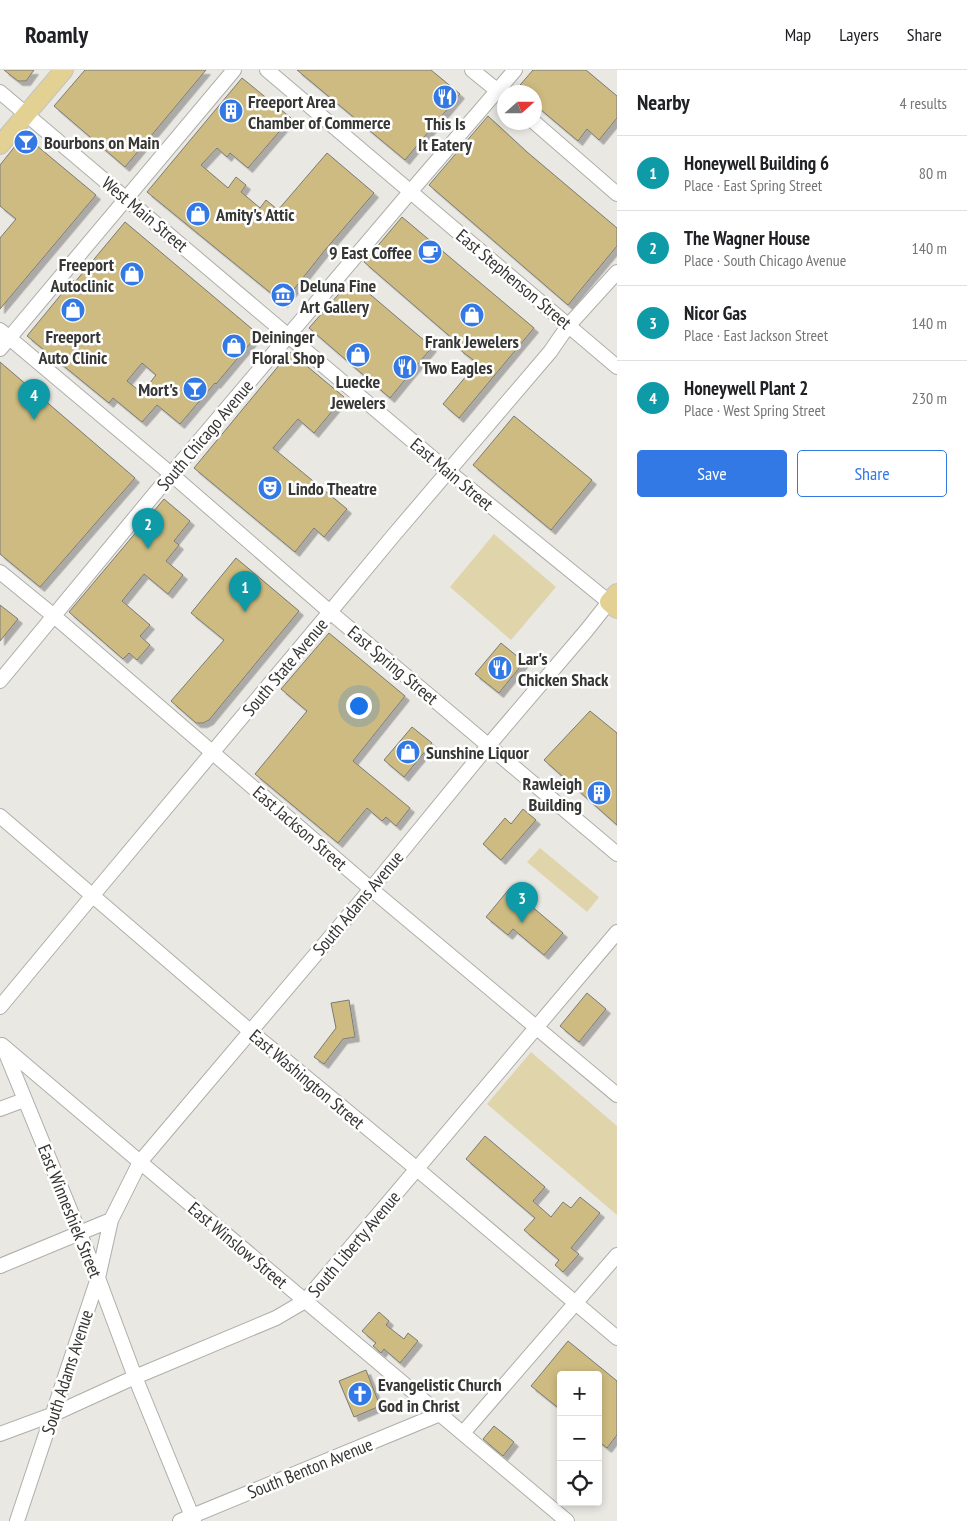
<!DOCTYPE html>
<html lang="en">
<head>
<meta charset="utf-8">
<style>
	body { margin:0; font-family:"PT Sans Narrow",sans-serif; background:#f6f6f6; color:#202124 }
	.controls { position:absolute; right:15px; bottom:15px; display:grid; overflow:hidden; border-radius:5px; box-shadow:0 2px 8px #0003 }
	.controls button { width:45px; height:45px; display:grid; place-items:center; padding:0; border:0; border-bottom:1px solid #e0e0e0; background:#fff; color:#202124; font:25px sans-serif }
	.compass { position:absolute; left:497px; top:15px; width:45px; height:45px; border-radius:50%; background:#fff; box-shadow:0 2px 8px #0003; rotate:69deg }
	.you { position:absolute; left:358px; top:635px; width:18px; height:18px; margin:-12px; border:4px solid #fff; border-radius:50%; background:#1a73e8; box-shadow:0 0 0 8px #1a73e833 }
	.badge { display:grid; place-items:center; width:32px; height:32px; border-radius:50%; background:#3279e6; color:#fff; font-size:16px; font-weight:700 }
	.pin { position:absolute; translate:-50% -41px; filter:drop-shadow(0 1px 2px #0008) }
	.pin::after { content:''; position:absolute; top:26px; width:18px; height:15px; background:inherit; clip-path:polygon(0 0,100% 0,50% 100%) }
	.list { margin:0; padding:0; list-style:none }
	h2 { display:flex; justify-content:space-between; align-items:center; height:65px; margin:0; padding:0 20px; font-size:21px }
	h2 small { font-size:16px; font-weight:400; color:#757577 }
	.list li { display:grid; grid-template-columns:32px 1fr auto; gap:15px; align-items:center; box-sizing:border-box; height:75px; padding:0 20px; border-top:1px solid #e0e0e0 }
	.list b { display:block; font-size:19px; white-space:nowrap }
	.list p { margin:0; font-size:16px; white-space:nowrap; color:#757577 }
	.list em { font-size:16px; font-style:normal; color:#757577 }
	.actions { display:flex; gap:10px; padding:15px 20px }
	.actions a { flex:1; padding:11px 0; border:1px solid #3279e6; border-radius:5px; text-align:center; font-size:18px; color:#3279e6 }
	.actions .main { background:#3279e6; color:#fff }
	.icon { flex:none; width:28px; height:28px; fill:none; stroke:currentColor; stroke-width:2; stroke-linecap:round; stroke-linejoin:round }
	.map { position:relative; flex:none; width:617px; height:1451px; overflow:hidden }
	header { display:flex; align-items:center; gap:30px; box-sizing:border-box; height:70px; padding:0 25px; background:#fff; border-bottom:1px solid #e0e0e0 }
	header strong { font-size:24px }
	nav { display:flex; gap:28px; margin-inline-start:auto; font-size:18px }
	main { display:flex }
	aside { flex:1; background:#fff }
	.map>svg:first-child { display:block }
	.green { fill:#e0d4ab }
	.building { fill:#cdbb81; stroke:#7c7b77; fill-rule:evenodd; filter:url(#shadow) }
	.lines { fill:none; stroke-linecap:round; stroke-linejoin:round }
	.minor-casing { stroke:#afada9; stroke-width:16 }
	.major-casing { stroke:#c3c3c2; stroke-width:20 }
	.minor { stroke:#fff; stroke-width:14 }
	.major { stroke:#e3d193; stroke-width:18 }
	.labels { text-anchor:middle; dominant-baseline:central; stroke-width:5; stroke-linejoin:round; paint-order:stroke }
	.poi-label { font-size:18px; font-weight:bold; fill:#363634; stroke:#fff; text-anchor:start }
	.street-label { font-size:18px; fill:#363634; stroke:#fff }
</style>
</head>
<body>
<header>
<strong>Roamly</strong>
<nav><a>Map</a><a>Layers</a><a>Share</a></nav>
</header>
<main>
<div class="map">
<svg width="617" height="1451" viewBox="0 0 617 1451">
	<defs>
		<filter id="shadow"><feDropShadow dx="4.5" dy="4.5" stdDeviation="0" flood-color="#0004"/></filter>
	</defs>
	<rect width="100%" height="100%" fill="#e9e8e3"/>
	<path class="green" d="M494 464 556 517 511 570 450 517Z
		M540 778 599 827 587 842 527 792Z
		M531 982 617 1056V1145L487 1034Z"/>
	<path class="building" d="M4 0H34L26 11H18Z
		M85 0H206L125 97 54 36Z
		M297 0H431L460 24 405 90Z
		M533 0H586L617 26V48L599 70 587 59 578 71 534 34V22H514Z
		M242 8 291 48 248 98 230 83 227 87 217 78 201 95 228 118 236 107 246 115 241 122 260 138 266 130 278 140 327 83 374 123 325 180 283 233 147 122Z
		M488 46 527 82 617 158V176L568 235 429 115Z
		M24 65 96 125 0 239V168L16 149 0 136V95Z
		M402 147 534 258 459 348 443 334 477 293 459 279 461 276 364 192Z
		M125 152 258 264 216 314 215 313 180 354 157 335 142 352 113 328 109 333 27 266 73 210 75 212ZM142 293 156 305 142 323 127 311Z
		M352 209 432 277 390 328 309 258Z
		M290 282 344 327 314 363 298 349 273 378 347 439 324 467 314 458 295 482 194 398Z
		M0 292 135 408 40 517 0 484Z
		M514 346 592 410 551 460 473 395Z
		M164 429 190 451 174 471 179 475 166 491 183 505 168 524 144 504 122 531 150 555 140 566 150 575 137 590 129 583 123 589 69 542Z
		M236 488 299 541 209 650 203 653H196L171 631 224 570 191 543Z
		M0 535 18 549 0 571Z
		M329 563 405 626 353 691 410 738 396 756 386 747 382 751 367 738 338 773 255 704 307 641 281 619Z
		M501 573 524 592 499 623 475 604Z
		M590 641 617 663V755L544 690Z
		M412 657 432 673 404 707 384 690Z
		M523 739 536 750 501 790 483 774 505 748 511 754Z
		M510 818 563 863 544 885 513 859 508 865 486 847Z
		M587 923 606 939 579 972 560 956Z
		M349 930 355 967 343 969 324 994 314 987 336 958 331 933Z
		M485 1066 545 1117 533 1131 551 1147 563 1132 571 1138 580 1127 600 1143 571 1178 579 1184 563 1202 555 1195 559 1190 524 1160 535 1148 466 1089Z
		M379 1242 389 1251 386 1255 404 1269 408 1263 418 1271 400 1293 384 1279 381 1283 373 1276 376 1273 362 1261Z
		M568 1271 617 1311V1365L607 1378 598 1371V1305H561V1340L531 1316Z
		M366 1300 380 1336 354 1347 339 1311Z
		M494 1356 514 1372 503 1386 483 1369Z"/>
	<g class="lines">
		<defs>
			<path id="minor" d="M267 0 617 297
				M472 0 504 26
				M0 22 448 401 609 532 586 561 488 676 371 819 140 1092 111 1150 98 1208 17 1451
				M534 52 617 124
				M0 260 171 404 330 542 617 784
				M0 279 234 0
				M0 502 54 546 371 819 617 1025
				M0 611 171 404 411 121 515 0
				M0 746 250 961 417 1099 617 1268
				M0 937 93 825 330 542 393 466 550 282 568 256 617 202
				M2 975 140 1092 567 1451
				M3 976 98 1208 135 1307 194 1451
				M0 1039 24 1030
				M0 1196 111 1150
				M463 1363 617 1185
				M0 1364 54 1344 135 1307 276 1248 305 1231 617 862
				M180 1451 440 1344"/>
			<path id="major" d="M0 75 64 0
				M617 523 609 532 617 539"/>
		</defs>
		<use href="#minor" class="minor-casing"/>
		<use href="#major" class="major-casing"/>
		<use href="#minor" class="minor"/>
		<use href="#major" class="major"/>
	</g>
	<defs>
		<symbol id="restaurant-disc" viewBox="-11 -11 22 22"><circle r="9.5" fill="#3279e6" stroke="#fff"/><path d="M-5-6h1v4h1v-4h1v4h1v-4h1v5L-1.5 .5V6h-2V.5L-5-1ZM5-6V6H3V1.5H1.5Q1.5-4 5-6Z" fill="#fff"/></symbol>
		<symbol id="building-disc" viewBox="-11 -11 22 22"><circle r="9.5" fill="#3279e6" stroke="#fff"/><path d="M-4-6H4V6H1V3H-1V6H-4ZM-2.5-4.3h1.7v1.8h-1.7ZM.8-4.3h1.7v1.8H.8ZM-2.5-1h1.7V.8h-1.7ZM.8-1h1.7V.8H.8Z" fill="#fff"/></symbol>
		<symbol id="bar-disc" viewBox="-11 -11 22 22"><circle r="9.5" fill="#3279e6" stroke="#fff"/><path d="M-6-5H6L.8 .8V4.5H3.5V6h-7V4.5H-.8V.8Z" fill="#fff"/></symbol>
		<symbol id="shop-disc" viewBox="-11 -11 22 22"><circle r="9.5" fill="#3279e6" stroke="#fff"/><path d="M-5-2.5h2.3a2.7 3.5 0 0 1 5.4 0H5L5.5 6h-11ZM-1.5-2.5h3a1.5 2.3 0 0 0-3 0Z" fill="#fff"/></symbol>
		<symbol id="cafe-disc" viewBox="-11 -11 22 22"><circle r="9.5" fill="#3279e6" stroke="#fff"/><path d="M-5.5-4.5H6V0H3Q3 3.5 0 3.5H-2.5Q-5.5 3.5-5.5 0ZM3-3.2v2h1.7v-2ZM-6 4.5H4V6H-6Z" fill="#fff"/></symbol>
		<symbol id="museum-disc" viewBox="-11 -11 22 22"><circle r="9.5" fill="#3279e6" stroke="#fff"/><path d="M0-6L6-3V-2H-6V-3ZM-5-1h2V3h-2ZM-1-1h2V3h-2ZM3-1h2V3H3ZM-6 4H6V6H-6Z" fill="#fff"/></symbol>
		<symbol id="theatre-disc" viewBox="-11 -11 22 22"><circle r="9.5" fill="#3279e6" stroke="#fff"/><path d="M-5-5.5Q0-4 5-5.5V0Q5 5 0 6Q-5 5-5 0ZM-3.3-2.5H-1v1.5H-3.3ZM1-2.5H3.3v1.5H1ZM-2.8 1Q0 5.5 2.8 1Z" fill="#fff"/></symbol>
		<symbol id="church-disc" viewBox="-11 -11 22 22"><circle r="9.5" fill="#3279e6" stroke="#fff"/><path d="M-1.2-6h2.4v3.5h3.3v2.4h-3.3V6h-2.4V-.1h-3.3v-2.4h3.3Z" fill="#fff"/></symbol>
	</defs>
	<g fill-rule="evenodd">
		<use href="#restaurant-disc" x="431" y="13" width="28" height="28"/>
		<use href="#building-disc" x="217" y="27" width="28" height="28"/>
		<use href="#bar-disc" x="12" y="58" width="28" height="28"/>
		<use href="#shop-disc" x="184" y="130" width="28" height="28"/>
		<use href="#cafe-disc" x="416" y="168" width="28" height="28"/>
		<use href="#shop-disc" x="118" y="190" width="28" height="28"/>
		<use href="#museum-disc" x="269" y="211" width="28" height="28"/>
		<use href="#shop-disc" x="59" y="226" width="28" height="28"/>
		<use href="#shop-disc" x="458" y="231" width="28" height="28"/>
		<use href="#shop-disc" x="220" y="262" width="28" height="28"/>
		<use href="#shop-disc" x="344" y="271" width="28" height="28"/>
		<use href="#restaurant-disc" x="391" y="283" width="28" height="28"/>
		<use href="#bar-disc" x="181" y="305" width="28" height="28"/>
		<use href="#theatre-disc" x="256" y="404" width="28" height="28"/>
		<use href="#restaurant-disc" x="486" y="584" width="28" height="28"/>
		<use href="#shop-disc" x="394" y="668" width="28" height="28"/>
		<use href="#building-disc" x="585" y="709" width="28" height="28"/>
		<use href="#church-disc" x="346" y="1310" width="28" height="28"/>
	</g>
	<g class="labels">
		<g class="poi-label">
			<text x="248" y="31">Freeport Area<tspan x="248" dy="21">Chamber of Commerce</tspan></text>
			<text x="445" y="53" text-anchor="middle">This Is<tspan x="445" dy="21">It Eatery</tspan></text>
			<text x="44" y="72">Bourbons on Main</text>
			<text x="216" y="144">Amity's Attic</text>
			<text x="412" y="182" text-anchor="end">9 East Coffee</text>
			<text x="114" y="194" text-anchor="end">Freeport<tspan x="114" dy="21">Autoclinic</tspan></text>
			<text x="300" y="215">Deluna Fine<tspan x="300" dy="21">Art Gallery</tspan></text>
			<text x="73" y="266" text-anchor="middle">Freeport<tspan x="73" dy="21">Auto Clinic</tspan></text>
			<text x="252" y="266">Deininger<tspan x="252" dy="21">Floral Shop</tspan></text>
			<text x="472" y="271" text-anchor="middle">Frank Jewelers</text>
			<text x="422" y="297">Two Eagles</text>
			<text x="358" y="311" text-anchor="middle">Luecke<tspan x="358" dy="21">Jewelers</tspan></text>
			<text x="178" y="319" text-anchor="end">Mort's</text>
			<text x="288" y="418">Lindo Theatre</text>
			<text x="518" y="588">Lar's<tspan x="518" dy="21">Chicken Shack</tspan></text>
			<text x="426" y="682">Sunshine Liquor</text>
			<text x="582" y="713" text-anchor="end">Rawleigh<tspan x="582" dy="21">Building</tspan></text>
			<text x="378" y="1314">Evangelistic Church<tspan x="378" dy="21">God in Christ</tspan></text>
		</g>
		<g class="street-label">
			<text transform="translate(145 144) rotate(40)">West Main Street</text>
			<text transform="translate(514 209) rotate(40)">East Stephenson Street</text>
			<text transform="translate(205 365) rotate(-50)">South Chicago Avenue</text>
			<text transform="translate(452 404) rotate(40)">East Main Street</text>
			<text transform="translate(393 595) rotate(40)">East Spring Street</text>
			<text transform="translate(285 597) rotate(-50)">South State Avenue</text>
			<text transform="translate(300 758) rotate(41)">East Jackson Street</text>
			<text transform="translate(358 833) rotate(-50)">South Adams Avenue</text>
			<text transform="translate(307 1009) rotate(40)">East Washington Street</text>
			<text transform="translate(70 1141) rotate(68)">East Winneshiek Street</text>
			<text transform="translate(354 1174) rotate(-50)">South Liberty Avenue</text>
			<text transform="translate(238 1175) rotate(40)">East Winslow Street</text>
			<text transform="translate(67 1302) rotate(-72)">South Adams Avenue</text>
			<text transform="translate(310 1398) rotate(-22)">South Benton Avenue</text>
		</g>
	</g>
</svg>
<div class="controls">
<button>+</button>
<button>−</button>
<button><svg class="icon" aria-label="locate" viewBox="0 0 24 24"><circle cx="12" cy="12" r="6"/><path d="M12 2v4M12 18v4M2 12h4M18 12h4"/></svg></button>
</div>
<svg class="compass" viewBox="-18 -18 36 36"><path d="M0-13l5 13h-10z" fill="#e53935"/><path d="M0 13l5-13h-10z" fill="#757577"/></svg>
<div class="you"></div>
<div class="pin badge" style="left:245px;top:542px;background:#0f9aa8">1</div>
<div class="pin badge" style="left:148px;top:479px;background:#0f9aa8">2</div>
<div class="pin badge" style="left:522px;top:853px;background:#0f9aa8">3</div>
<div class="pin badge" style="left:34px;top:350px;background:#0f9aa8">4</div>
</div>
<aside>
<h2>Nearby<small>4 results</small></h2>
<ul class="list">
<li><span class="badge" style="background:#0f9aa8">1</span><div><b>Honeywell Building 6</b><p>Place · East Spring Street</p></div><em>80 m</em></li>
<li><span class="badge" style="background:#0f9aa8">2</span><div><b>The Wagner House</b><p>Place · South Chicago Avenue</p></div><em>140 m</em></li>
<li><span class="badge" style="background:#0f9aa8">3</span><div><b>Nicor Gas</b><p>Place · East Jackson Street</p></div><em>140 m</em></li>
<li><span class="badge" style="background:#0f9aa8">4</span><div><b>Honeywell Plant 2</b><p>Place · West Spring Street</p></div><em>230 m</em></li>
</ul>
<div class="actions"><a class="main">Save</a><a>Share</a></div>
</aside>
</main>
</body>
</html>
